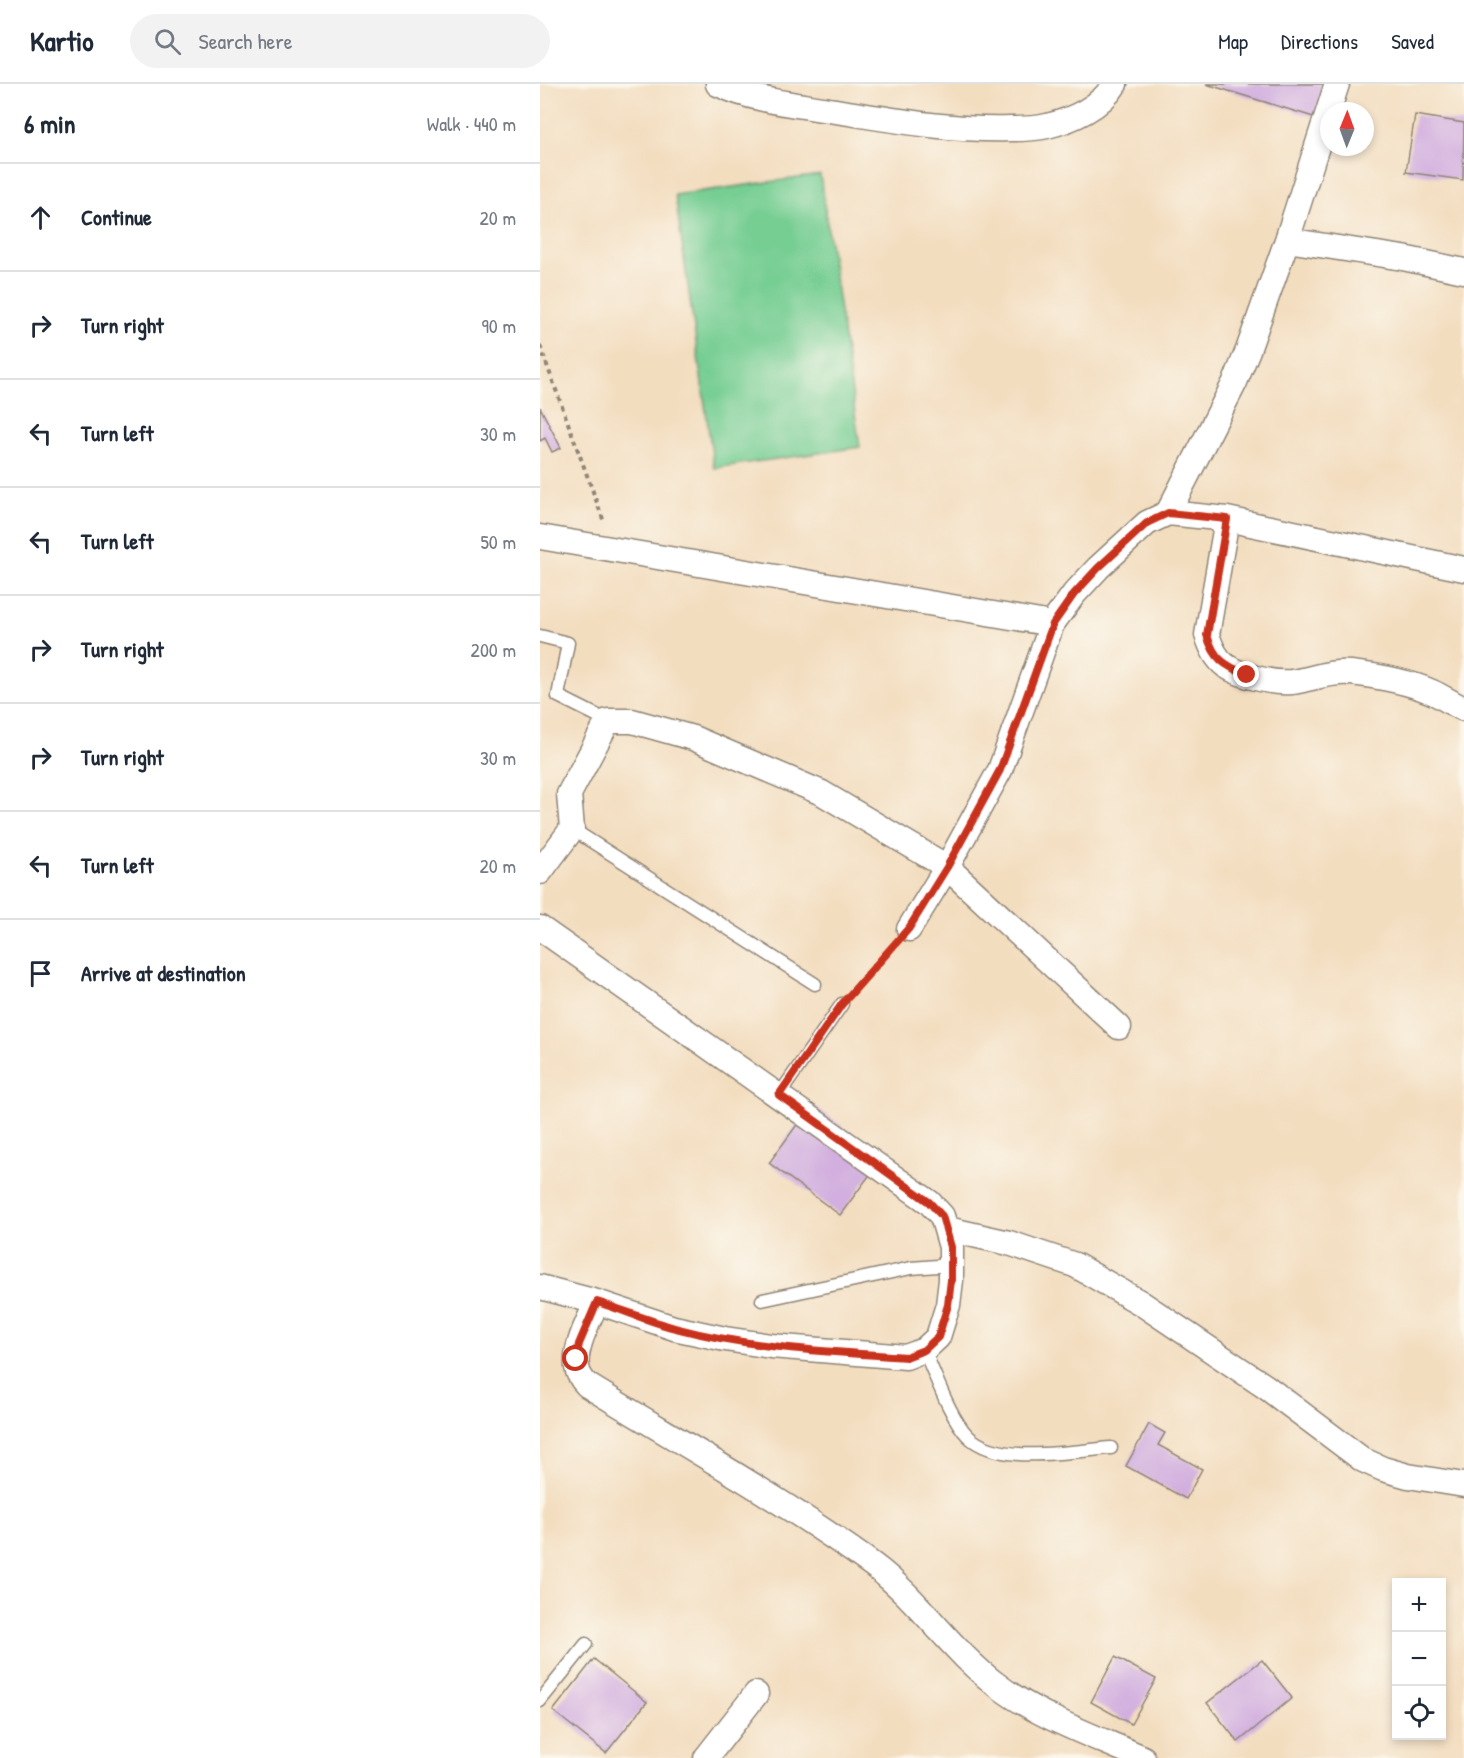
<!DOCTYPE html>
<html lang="en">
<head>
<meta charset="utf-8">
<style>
	body { margin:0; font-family:"Patrick Hand",sans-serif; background:#f2f2f3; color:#1f2937 }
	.controls { position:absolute; right:18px; bottom:18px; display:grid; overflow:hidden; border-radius:0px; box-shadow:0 3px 9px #0003 }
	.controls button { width:54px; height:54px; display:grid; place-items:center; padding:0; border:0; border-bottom:2px solid #e0e1e3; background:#fff; color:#1f2937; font:30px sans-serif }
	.compass { position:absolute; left:780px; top:18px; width:54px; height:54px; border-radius:50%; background:#fff; box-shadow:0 3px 9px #0003; rotate:1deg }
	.stop { position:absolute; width:18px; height:18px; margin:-14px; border:4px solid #c8321e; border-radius:50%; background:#fff }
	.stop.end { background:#c8321e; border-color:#fff; box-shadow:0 2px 6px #0008 }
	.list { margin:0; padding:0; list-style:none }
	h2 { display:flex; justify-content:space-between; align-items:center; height:78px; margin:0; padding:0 24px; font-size:26px }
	h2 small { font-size:20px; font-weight:400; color:#747a83 }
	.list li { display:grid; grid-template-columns:39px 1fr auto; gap:18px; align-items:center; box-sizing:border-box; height:108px; padding:0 24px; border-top:2px solid #e0e1e3 }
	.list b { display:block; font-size:22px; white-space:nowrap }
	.list em { font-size:20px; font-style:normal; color:#747a83 }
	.icon { flex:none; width:33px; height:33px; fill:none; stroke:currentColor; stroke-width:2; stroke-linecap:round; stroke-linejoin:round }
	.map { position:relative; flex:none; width:924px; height:1674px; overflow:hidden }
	header { display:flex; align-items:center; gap:36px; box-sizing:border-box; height:84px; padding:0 30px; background:#fff; border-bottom:2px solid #e0e1e3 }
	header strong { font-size:28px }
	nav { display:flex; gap:33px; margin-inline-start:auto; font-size:21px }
	.search { width:420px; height:54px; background:#f2f2f3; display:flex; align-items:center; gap:15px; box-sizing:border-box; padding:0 21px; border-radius:33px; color:#747a83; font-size:22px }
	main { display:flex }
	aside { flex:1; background:#fff }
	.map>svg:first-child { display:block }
	.pitch { fill:#76ce93; stroke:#507c5f; stroke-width:1.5 }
	.building { fill:#d2afdf }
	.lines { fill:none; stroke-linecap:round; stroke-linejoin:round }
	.lane-casing { stroke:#8f8475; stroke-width:15 }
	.street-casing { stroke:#8f8475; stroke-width:27 }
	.path { stroke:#8f8475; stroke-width:4; stroke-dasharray:4.5 4.5; stroke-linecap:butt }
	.lane { stroke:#fff; stroke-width:12 }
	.street { stroke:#fff; stroke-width:24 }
	.route { stroke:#c8321e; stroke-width:8 }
</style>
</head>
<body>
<header>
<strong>Kartio</strong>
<div class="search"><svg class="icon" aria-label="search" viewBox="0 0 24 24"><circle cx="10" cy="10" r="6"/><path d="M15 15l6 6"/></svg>Search here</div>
<nav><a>Map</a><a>Directions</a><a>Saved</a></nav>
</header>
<main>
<aside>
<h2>6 min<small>Walk · 440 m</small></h2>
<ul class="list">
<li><svg class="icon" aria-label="ahead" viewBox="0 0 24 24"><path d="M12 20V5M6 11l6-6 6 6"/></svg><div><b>Continue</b></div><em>20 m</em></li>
<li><svg class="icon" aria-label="right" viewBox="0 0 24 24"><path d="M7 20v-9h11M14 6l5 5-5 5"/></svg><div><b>Turn right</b></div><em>90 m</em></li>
<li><svg class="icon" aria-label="left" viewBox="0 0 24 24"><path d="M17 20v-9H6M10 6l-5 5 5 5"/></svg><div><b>Turn left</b></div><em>30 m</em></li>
<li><svg class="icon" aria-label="left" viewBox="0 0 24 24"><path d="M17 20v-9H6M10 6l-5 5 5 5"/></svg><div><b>Turn left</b></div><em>50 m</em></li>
<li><svg class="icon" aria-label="right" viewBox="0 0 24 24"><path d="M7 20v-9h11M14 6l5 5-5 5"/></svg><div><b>Turn right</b></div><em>200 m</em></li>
<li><svg class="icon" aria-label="right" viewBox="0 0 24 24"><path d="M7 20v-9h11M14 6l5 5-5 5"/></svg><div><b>Turn right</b></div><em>30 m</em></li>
<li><svg class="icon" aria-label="left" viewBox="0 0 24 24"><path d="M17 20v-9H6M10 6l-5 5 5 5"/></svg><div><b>Turn left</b></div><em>20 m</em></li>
<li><svg class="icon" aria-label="arrive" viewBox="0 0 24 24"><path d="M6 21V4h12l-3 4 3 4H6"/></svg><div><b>Arrive at destination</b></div></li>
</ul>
</aside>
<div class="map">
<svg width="924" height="1674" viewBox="0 0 924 1674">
	<rect width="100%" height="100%" fill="#fbf7ec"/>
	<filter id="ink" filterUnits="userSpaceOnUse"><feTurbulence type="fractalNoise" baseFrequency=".0167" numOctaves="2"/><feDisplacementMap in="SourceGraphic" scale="12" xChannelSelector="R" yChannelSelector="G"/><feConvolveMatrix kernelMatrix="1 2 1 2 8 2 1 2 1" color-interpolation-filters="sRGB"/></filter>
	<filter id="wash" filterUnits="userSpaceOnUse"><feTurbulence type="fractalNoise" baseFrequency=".008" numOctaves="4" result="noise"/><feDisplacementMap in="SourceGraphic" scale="24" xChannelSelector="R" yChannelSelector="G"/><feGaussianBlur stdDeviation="1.35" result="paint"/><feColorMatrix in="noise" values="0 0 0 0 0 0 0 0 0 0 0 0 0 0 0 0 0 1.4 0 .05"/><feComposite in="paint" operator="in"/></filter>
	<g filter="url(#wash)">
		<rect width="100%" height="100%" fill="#f3ddbf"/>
		<path class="pitch" d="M280 91 320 363 174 384 135 111Z"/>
		<g id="blocks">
			<path class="building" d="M666 0H787L777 34Z
				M875 31 924 39 923 96 866 88Z
				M0 323 21 364 12 368 5 354 0 357Z
				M272 1020 343 1073 300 1131 229 1079Z
				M609 1340 625 1349 618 1361 662 1385 646 1415 586 1382Z
				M575 1573 616 1595 591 1640 551 1618Z
				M54 1575 107 1618 66 1669 13 1627Z
				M722 1576 752 1614 698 1658 667 1619Z"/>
		</g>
	</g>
	<g filter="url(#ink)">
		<use href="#blocks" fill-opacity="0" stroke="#8f8475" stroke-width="1.5"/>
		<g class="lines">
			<defs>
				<path id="lane" d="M0 552 28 559 18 612 68 637
					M32 745 275 900
					M239 1011 302 920
					M222 1216 371 1184 411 1181
					M384 1266C395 1290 410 1334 428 1352 458 1382 532 1367 571 1364
					M0 1617 46 1560"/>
				<path id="street" d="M178 0C211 16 252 20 289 26 349 35 410 47 470 45 482 45 495 45 507 42 532 36 561 23 575 0
					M747 156 863 174 924 187
					M628 429 695 298 708 266 747 156 797 0
					M687 435 667 551C671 562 675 574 686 582 701 592 734 600 752 598 773 595 790 587 811 589 837 592 867 597 892 608 903 613 913 620 924 625
					M0 453 512 540
					M0 788 32 745 29 710 68 637H92L153 654 282 709 407 783 579 943
					M0 844 389 1118 402 1132 411 1163V1196L408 1221 398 1253 384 1266 366 1273 231 1262 185 1255 134 1244 57 1218 0 1203
					M369 845 407 783 460 686 512 540 534 510 558 484 607 439 628 429 687 435 924 485
					M407 1145 469 1159 535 1181 601 1219 726 1303 823 1376 843 1385 868 1392 924 1401
					M57 1218C49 1236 30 1270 39 1290 41 1294 44 1298 47 1301 143 1360 242 1415 333 1481 379 1515 411 1567 457 1601 500 1634 554 1652 603 1674
					M166 1674 216 1610"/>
			</defs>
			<use href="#lane" class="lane-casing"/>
			<use href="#street" class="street-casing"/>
			<path class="path" d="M0 262 64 438
				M313 907 352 863"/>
			<use href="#lane" class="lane"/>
			<use href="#street" class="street"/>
		</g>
	</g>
	<g class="lines" filter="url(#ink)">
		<path class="route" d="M36 1275 39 1260 57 1218C83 1226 109 1237 135 1244 210 1264 289 1268 366 1273L384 1266 398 1253 408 1221 411 1196V1163L402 1132 389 1118 239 1011 302 920 369 844 407 783 460 686 513 540 534 510 558 484 607 439 628 429 687 435 667 551C674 575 684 581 707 591"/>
	</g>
</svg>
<div class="controls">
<button>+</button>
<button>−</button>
<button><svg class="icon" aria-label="locate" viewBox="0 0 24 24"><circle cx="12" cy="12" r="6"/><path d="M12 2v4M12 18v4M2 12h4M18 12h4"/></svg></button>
</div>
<svg class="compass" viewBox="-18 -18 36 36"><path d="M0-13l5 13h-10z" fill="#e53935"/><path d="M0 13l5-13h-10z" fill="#747a83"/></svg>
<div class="stop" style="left:36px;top:1275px"></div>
<div class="stop end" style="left:707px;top:591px"></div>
</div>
</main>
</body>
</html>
